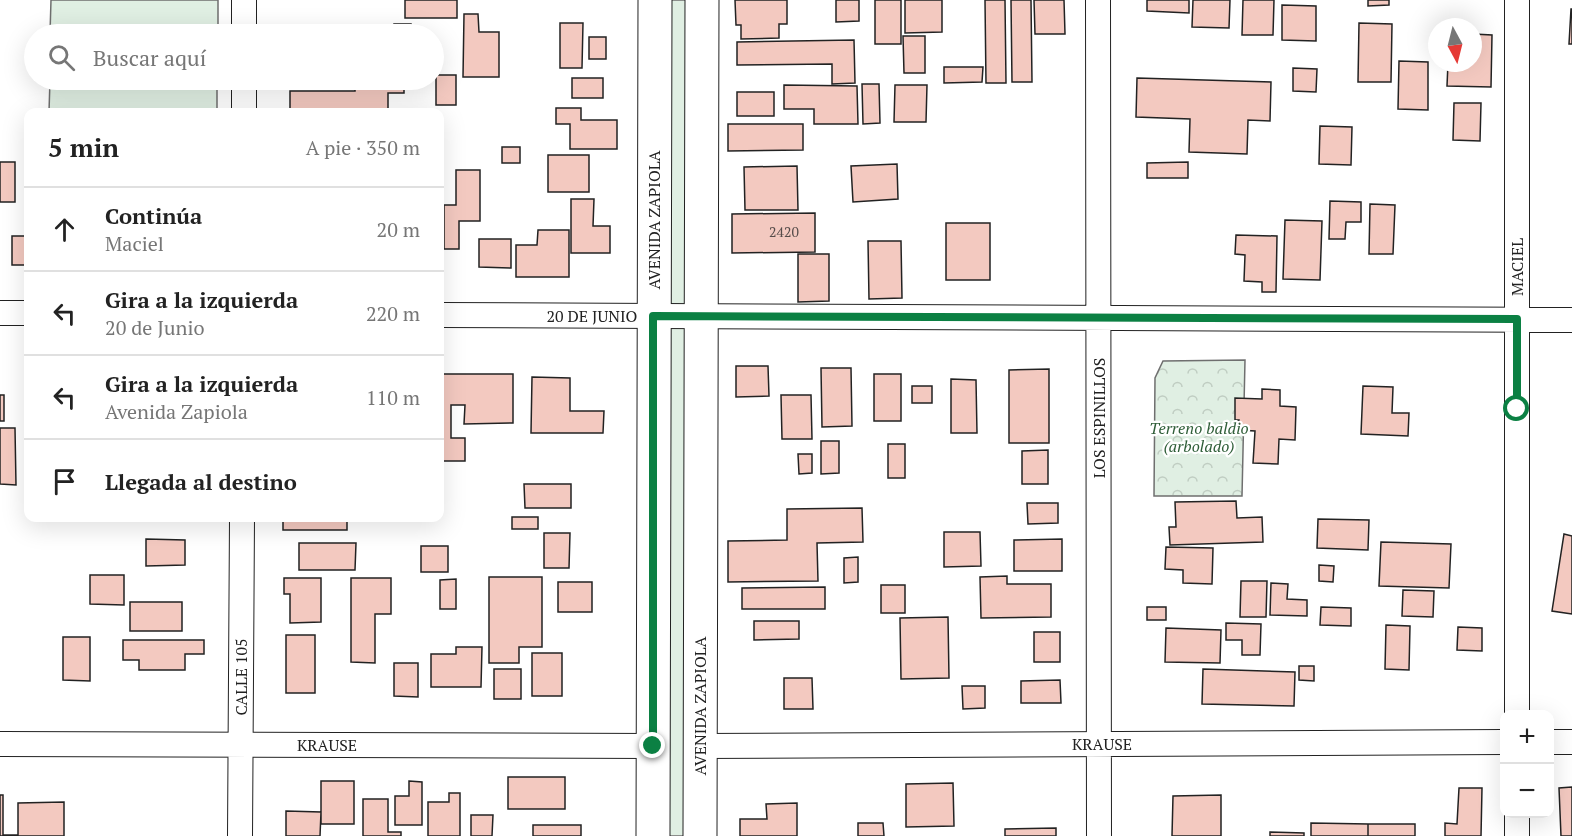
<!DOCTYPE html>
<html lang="es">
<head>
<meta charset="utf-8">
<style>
	body { margin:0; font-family:"PT Serif",serif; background:#f2f2f2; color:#222 }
	.controls { position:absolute; right:18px; bottom:18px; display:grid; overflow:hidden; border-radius:12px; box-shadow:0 6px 24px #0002 }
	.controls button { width:54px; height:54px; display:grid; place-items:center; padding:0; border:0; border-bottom:2px solid #e0e0e0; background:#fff; color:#222; font:30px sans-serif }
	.compass { position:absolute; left:1428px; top:18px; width:54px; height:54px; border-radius:50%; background:#fff; box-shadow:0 6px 24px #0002; rotate:173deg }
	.stop { position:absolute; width:18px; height:18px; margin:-14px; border:4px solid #0b8043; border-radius:50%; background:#fff }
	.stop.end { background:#0b8043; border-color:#fff; box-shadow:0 2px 6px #0008 }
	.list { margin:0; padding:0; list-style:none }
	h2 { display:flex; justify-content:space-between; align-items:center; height:78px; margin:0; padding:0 24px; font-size:26px }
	h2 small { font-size:20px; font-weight:400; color:#767676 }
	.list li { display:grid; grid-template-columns:39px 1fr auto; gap:18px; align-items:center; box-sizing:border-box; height:84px; padding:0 24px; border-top:2px solid #e0e0e0 }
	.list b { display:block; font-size:22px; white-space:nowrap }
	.list p { margin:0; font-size:20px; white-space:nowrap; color:#767676 }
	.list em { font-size:20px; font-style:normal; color:#767676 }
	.icon { flex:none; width:33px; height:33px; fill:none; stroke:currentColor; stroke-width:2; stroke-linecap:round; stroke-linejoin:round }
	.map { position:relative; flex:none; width:1572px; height:836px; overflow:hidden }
	.search { position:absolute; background:#fff; box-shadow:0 6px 24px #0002; left:24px; top:24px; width:420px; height:66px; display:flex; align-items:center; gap:15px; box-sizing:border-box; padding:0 21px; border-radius:33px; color:#767676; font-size:22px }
	.panel { position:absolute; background:#fff; box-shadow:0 6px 24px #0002; left:24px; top:108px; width:420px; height:414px; border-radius:12px }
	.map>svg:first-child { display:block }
	.grass { fill:#e0efe3; stroke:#6f6f6f; stroke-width:1.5 }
	.forest { fill:url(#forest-crowns); stroke:#6f6f6f; stroke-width:1.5 }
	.building { fill:#f3c9c0; stroke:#222; stroke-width:1.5 }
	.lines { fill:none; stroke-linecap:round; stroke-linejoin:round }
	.street-casing { stroke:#222; stroke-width:26 }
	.secondary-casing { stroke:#222; stroke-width:35 }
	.street { stroke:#fff; stroke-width:24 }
	.secondary { stroke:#fff; stroke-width:33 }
	.route { stroke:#0b8043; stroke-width:8 }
	.labels { text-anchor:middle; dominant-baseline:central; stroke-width:4.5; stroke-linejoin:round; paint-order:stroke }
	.number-label { font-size:14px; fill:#564c4a }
	.street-label { font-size:16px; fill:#222; stroke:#fff }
	.park-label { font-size:16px; font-style:italic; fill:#2f5e38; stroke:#fff }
</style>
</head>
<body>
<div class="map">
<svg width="1572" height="836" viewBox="0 0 1572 836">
	<defs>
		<pattern id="forest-crowns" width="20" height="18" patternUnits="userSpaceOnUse" patternTransform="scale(1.5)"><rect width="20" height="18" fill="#e0efe3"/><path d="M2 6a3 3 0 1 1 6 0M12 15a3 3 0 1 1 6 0" fill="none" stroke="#c0cdc2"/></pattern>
	</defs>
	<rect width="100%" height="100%" fill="#fff"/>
	<path class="grass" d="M51 0H218V34H50Z
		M670 0H689L686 836H668Z
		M50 80H217V112H49Z"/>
	<path class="forest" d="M1245 360 1242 496H1154L1155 378 1163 361Z"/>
	<path class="building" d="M405 0H457V18H405Z
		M735 0H787V24H779V38L741 39V25H736Z
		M836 0H859V21L836 22Z
		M875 0H901V44H875Z
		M905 0H942V32L905 33Z
		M985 0H1005L1006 83H986Z
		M1011 0H1031L1032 82H1012Z
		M1034 0H1064L1065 34H1035Z
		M1147 0H1189V13L1147 11Z
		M1193 0H1230L1229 28 1192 27Z
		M1243 0H1274L1273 35H1242Z
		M1368 0H1389V5L1368 6Z
		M1282 5 1316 6V41L1282 40Z
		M1571 9H1572V44H1569Z
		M464 14H478L479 32H499V77H463Z
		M560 23H583L582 68H560Z
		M1359 23 1392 24 1391 82H1358Z
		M394 24H411V34H394Z
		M1473 34 1492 35 1491 87 1447 86 1448 63H1473Z
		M903 36H925V73H904Z
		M589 37H606V59H589Z
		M854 40 855 83 832 84V64L737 65V42Z
		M1399 61 1428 62V110L1398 109Z
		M944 67H983L982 82 944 83Z
		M1293 68 1317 69 1316 92 1293 91Z
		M436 75H456V105H436Z
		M572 78H603V98H572Z
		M1137 78 1271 82 1270 121 1248 120 1247 154 1189 152 1190 119 1136 117Z
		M292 80H333V81H292Z
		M355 80H404V93H388V112H290V91H355Z
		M862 84H879L880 123 863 124Z
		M784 85 857 86 858 124H814V109H784Z
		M895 85H927L926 122H894Z
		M737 92H774V116H737Z
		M1454 103H1481L1480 141 1453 140Z
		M556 108H581V120H617V149H570V124H556Z
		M728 124H803V150L728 151Z
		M1320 126 1352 127 1351 165 1319 164Z
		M502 147H520V163H502Z
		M548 155H589V192H548Z
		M0 162H15V202H0Z
		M1188 162V178H1147V163Z
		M897 164 898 199 853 202 851 166Z
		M797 166 798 210H745L744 167Z
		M456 170H480V221H459V249H444V205H456Z
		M571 199H594L593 226H610V253H571Z
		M1330 201 1361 202V222H1346L1345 239H1329Z
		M1370 204 1395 205 1393 254H1369Z
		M815 213V252L732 253V214Z
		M1285 220 1322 221 1320 280 1283 279Z
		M946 223H990V280H946Z
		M538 230H569V277H516V245H537Z
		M1236 235 1277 236 1276 292H1262V282L1244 281 1245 255 1235 254Z
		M12 236H28V265H12Z
		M479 239H511V268L479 267Z
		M868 241H901L902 298 869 299Z
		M798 254H829V301L798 302Z
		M736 366H768L769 396 736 397Z
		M821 368H851L852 426 822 427Z
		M1049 369V443H1009V370Z
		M440 374H513V423L464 424 465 405H451V438H465V461H440Z
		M874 374H901V421H874Z
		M532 377 570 378V411H604L603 433H531Z
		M951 379 976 380 977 433H951Z
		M912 386H932V403H912Z
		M1363 386 1393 387 1392 413H1409L1408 436 1361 434Z
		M1262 389 1280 390V406L1296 407 1295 440 1279 439 1278 464 1253 463 1255 431 1239 430V420H1235V398L1262 399Z
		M0 395H4V421H0Z
		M781 395H811L812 439H782Z
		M0 428H15L16 485 0 484Z
		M821 441H839V473L821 474Z
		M888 444H905V478H888Z
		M1048 450V484H1022V451Z
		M798 454H812V473L799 474Z
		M524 484H571V508H525Z
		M1236 501 1237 518 1262 517 1263 542 1170 545 1169 527H1176L1175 502Z
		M1027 503H1058V523L1028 524Z
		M862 508 863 542 817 543 818 581 728 582V541L787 540V509Z
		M512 517H538V529H512Z
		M283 518H347V530H283Z
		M1318 519 1369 520 1368 550 1317 548Z
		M944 532H980L981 566 944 567Z
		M544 533H570L569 568H544Z
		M1564 534 1572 536V614L1552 611Z
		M146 539 185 540V565L146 566Z
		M1062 539V571H1014V540Z
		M1381 542 1451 544 1449 588 1379 586Z
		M299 543H356L355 570H299Z
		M421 546H448V572H421Z
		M1166 547 1213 548 1212 584 1183 583V570L1165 569Z
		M858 557V582L844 583V558Z
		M1319 565 1334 566 1333 582 1319 581Z
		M90 575H124V605L90 604Z
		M1007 576V584H1051V617L981 618 980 577Z
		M489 577H542V647H519V663H489Z
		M284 578H321V622L290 623V594H284Z
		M351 578H391V614H375V663L351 662Z
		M456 579V609H440V580Z
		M1241 581H1267L1266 617H1240Z
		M558 582H592V612H558Z
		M1271 583 1288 584 1287 599 1307 600V616L1270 615Z
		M881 585H905V613H881Z
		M825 587V609H742V588Z
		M1403 590 1434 591 1433 617 1402 616Z
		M130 602H182V631H130Z
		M1147 607H1166V620H1147Z
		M1321 607 1351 608V626L1320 625Z
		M948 617 949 678 901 679 900 618Z
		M754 621H799V639L754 640Z
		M1226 623 1261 624 1260 655H1242V640H1226Z
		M1386 625 1410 626 1409 670 1385 669Z
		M1458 627 1482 628V651L1457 650Z
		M1166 628 1221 630 1220 663 1165 662Z
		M1034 632H1060V662H1034Z
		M286 635H315V693H286Z
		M63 637H90V681L63 680Z
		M123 640H204V654H185V670H139V660H123Z
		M456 647H482L481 687H431V654H456Z
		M532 653H562V696H532Z
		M394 663H418V697L394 696Z
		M1299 666H1314V681L1299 680Z
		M494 669H521V699H494Z
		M1203 669 1295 672 1294 706 1202 704Z
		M784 678H812L813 709H784Z
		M1060 680 1061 703H1021V681Z
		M962 686H985V708L963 709Z
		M508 777H565V809H508Z
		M321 781H354V824H321Z
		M409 781 422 782V825H395V796H409Z
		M953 783 954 826 906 827V784Z
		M1572 787V836H1561L1559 788Z
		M1459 788H1482L1481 836H1445V823L1457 824Z
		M449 793H460V836H428V802H449Z
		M0 795H3V835H18V803L64 802V836H0Z
		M1221 795V836H1172L1173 796Z
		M363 799H388V832H401V836H363Z
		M797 803V836H740V819H767L766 804Z
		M286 811 321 812 320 836H286Z
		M471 815H493L492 836H471Z
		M858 823H883L884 836H858Z
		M1311 823 1368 824V836H1311Z
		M1368 824H1415V836H1368Z
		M533 825H581V836H533Z
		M1056 828V836H1005V829Z
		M1270 832 1304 833V836H1270Z"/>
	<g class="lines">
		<defs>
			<path id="street" d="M1098 0 1099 836
				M244 34V0
				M244 112V80
				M0 313H28
				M440 315 1572 320
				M1517 714V0
				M1550 742H1572
				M0 744 653 746
				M700 746 1504 742
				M240 836 242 518
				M1517 836V814"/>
			<path id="secondary" d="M653 836 655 0
				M700 836 702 0"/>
		</defs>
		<use href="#street" class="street-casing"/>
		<use href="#secondary" class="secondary-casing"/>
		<use href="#street" class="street"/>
		<use href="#secondary" class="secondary"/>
	</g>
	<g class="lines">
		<path class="route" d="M653 746V316L1517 319V409"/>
	</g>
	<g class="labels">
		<g class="number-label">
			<text x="784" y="231">2420</text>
		</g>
		<g class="street-label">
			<text transform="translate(654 220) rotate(-90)">AVENIDA ZAPIOLA</text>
			<text transform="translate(1517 267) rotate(-90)">MACIEL</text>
			<text x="592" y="316">20 DE JUNIO</text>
			<text transform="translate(1099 418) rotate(-90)">LOS ESPINILLOS</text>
			<text transform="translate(241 677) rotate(-90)">CALLE 105</text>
			<text transform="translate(700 706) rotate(-90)">AVENIDA ZAPIOLA</text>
			<text x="1102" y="744">KRAUSE</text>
			<text x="327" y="745">KRAUSE</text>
		</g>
		<g class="park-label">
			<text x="1199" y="428">Terreno baldio<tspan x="1199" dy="18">(arbolado)</tspan></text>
		</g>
	</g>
</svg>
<div class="controls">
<button>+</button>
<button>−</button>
</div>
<svg class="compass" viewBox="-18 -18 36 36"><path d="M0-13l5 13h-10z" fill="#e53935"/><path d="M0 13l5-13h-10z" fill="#767676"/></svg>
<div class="stop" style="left:1517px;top:409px"></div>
<div class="stop end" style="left:653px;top:746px"></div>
<div class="search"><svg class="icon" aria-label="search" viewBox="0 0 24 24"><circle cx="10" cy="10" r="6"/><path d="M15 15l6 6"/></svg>Buscar aquí</div>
<section class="panel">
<h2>5 min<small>A pie · 350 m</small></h2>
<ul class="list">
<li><svg class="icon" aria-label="ahead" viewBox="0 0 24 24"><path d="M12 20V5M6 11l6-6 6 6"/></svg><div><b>Continúa</b><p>Maciel</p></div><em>20 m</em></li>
<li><svg class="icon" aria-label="left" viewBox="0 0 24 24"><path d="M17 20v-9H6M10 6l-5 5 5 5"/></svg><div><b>Gira a la izquierda</b><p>20 de Junio</p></div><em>220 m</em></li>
<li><svg class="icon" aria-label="left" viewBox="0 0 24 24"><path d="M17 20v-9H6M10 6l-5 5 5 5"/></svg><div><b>Gira a la izquierda</b><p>Avenida Zapiola</p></div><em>110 m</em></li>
<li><svg class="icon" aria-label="arrive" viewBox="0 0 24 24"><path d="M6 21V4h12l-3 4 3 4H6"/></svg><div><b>Llegada al destino</b></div></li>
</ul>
</section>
</div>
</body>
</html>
